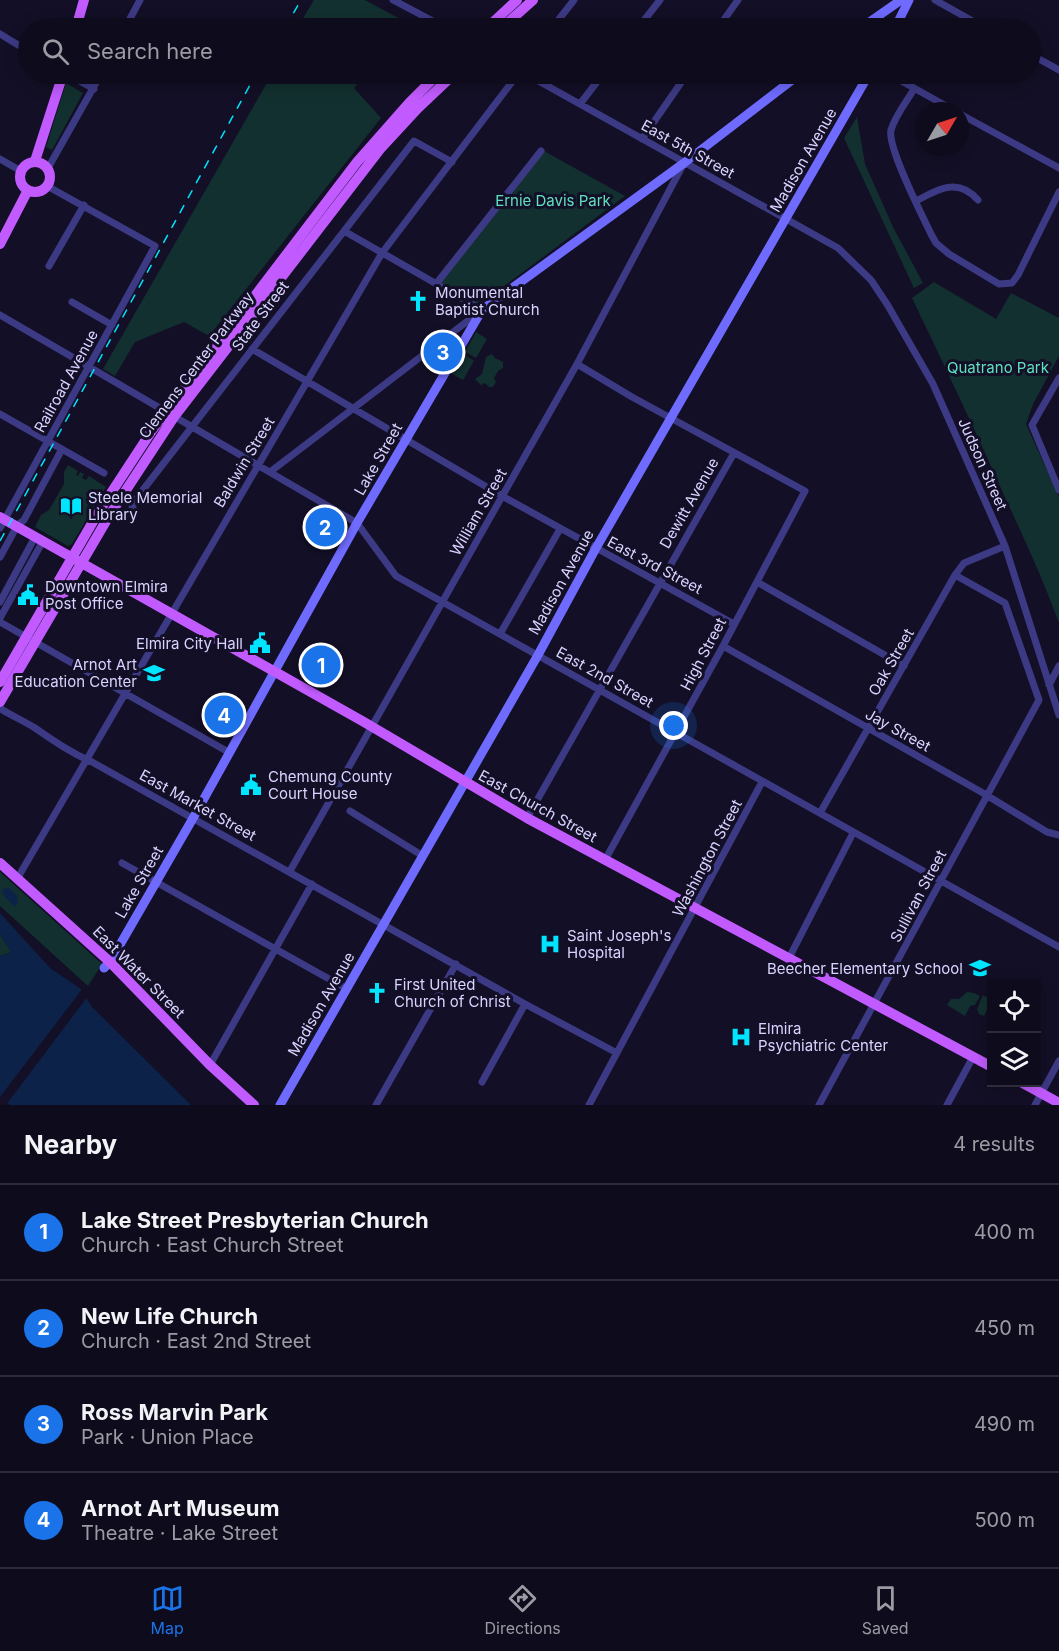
<!DOCTYPE html>
<html lang="en">
<head>
<meta charset="utf-8">
<style>
	body { margin:0; font-family:Inter,sans-serif; background:#1c1929; color:#f1f3f6 }
	.controls { position:absolute; right:18px; bottom:18px; display:grid; overflow:hidden; border-radius:0px; box-shadow:0 3px 15px #0003 }
	.controls button { width:54px; height:54px; display:grid; place-items:center; padding:0; border:0; border-bottom:2px solid #2e2b3b; background:#0e0b1c; color:#f1f3f6; font:30px sans-serif }
	.compass { position:absolute; left:915px; top:102px; width:54px; height:54px; border-radius:50%; background:#0e0b1c; box-shadow:0 3px 15px #0003; rotate:51deg }
	.you { position:absolute; left:674px; top:726px; width:21px; height:21px; margin:-15px; border:4px solid #fff; border-radius:50%; background:#1a73e8; box-shadow:0 0 0 9px #1a73e833 }
	.badge { display:grid; place-items:center; width:39px; height:39px; border-radius:50%; background:#1a73e8; color:#fff; font-size:20px; font-weight:700 }
	.pin { position:absolute; translate:-50% -50%; border:3px solid #fff; box-shadow:0 2px 6px #0006 }
	.list { margin:0; padding:0; list-style:none }
	h2 { display:flex; justify-content:space-between; align-items:center; height:78px; margin:0; padding:0 24px; font-size:26px }
	h2 small { font-size:20px; font-weight:400; color:#9b9ba3 }
	.list li { display:grid; grid-template-columns:39px 1fr auto; gap:18px; align-items:center; box-sizing:border-box; height:96px; padding:0 24px; border-top:2px solid #2e2b3b }
	.list b { display:block; font-size:22px; white-space:nowrap }
	.list p { margin:0; font-size:20px; white-space:nowrap; color:#9b9ba3 }
	.list em { font-size:20px; font-style:normal; color:#9b9ba3 }
	.icon { flex:none; width:33px; height:33px; fill:none; stroke:currentColor; stroke-width:2; stroke-linecap:round; stroke-linejoin:round }
	.map { position:relative; flex:none; width:1059px; height:1105px; overflow:hidden }
	.search { position:absolute; background:#0e0b1c; box-shadow:0 3px 15px #0003; left:18px; right:18px; top:18px; height:66px; display:flex; align-items:center; gap:15px; box-sizing:border-box; padding:0 21px; border-radius:33px; color:#9b9ba3; font-size:22px }
	.sheet { height:462px; background:#0e0b1c }
	nav { display:flex; justify-content:space-around; align-items:center; box-sizing:border-box; height:84px; border-top:2px solid #2e2b3b; background:#0e0b1c; font-size:16px; color:#9b9ba3 }
	nav a { display:grid; justify-items:center; gap:3px }
	nav .on { color:#1a73e8 }
	.map>svg:first-child { display:block }
	.green { fill:#12302f }
	.water { fill:#0c2248 }
	.pier { fill:#130f26 }
	.lines { fill:none; stroke-linecap:round; stroke-linejoin:round }
	.street { stroke:#3d3a85; stroke-width:7 }
	.secondary { stroke:#6f6bff; stroke-width:9 }
	.primary { stroke:#c25bff; stroke-width:10 }
	.rail { stroke:#00e5ff; stroke-width:1.5; stroke-dasharray:9 8; stroke-linecap:butt }
	.labels { text-anchor:middle; dominant-baseline:central; stroke-width:6; stroke-linejoin:round; paint-order:stroke }
	.street-label { font-size:15px; fill:#d9d4ff; stroke:#130f26 }
	.park-label { font-size:15px; fill:#5fe0c0; stroke:#130f26 }
	.poi-label { font-size:15px; fill:#d9d4ff; stroke:#130f26; text-anchor:start }
</style>
</head>
<body>
<div class="map">
<svg width="1059" height="1105" viewBox="0 0 1059 1105">
	<rect width="100%" height="100%" fill="#130f26"/>
	<path class="green" d="M314 0H365L406 22 402 28H297Z
		M272 74H366L354 88 381 118 209 336 184 322 135 342 115 376 103 369Z
		M66 83 83 93 52 150 46 147Z
		M857 117 865 164 893 227 923 283 914 288 844 138Z
		M544 151 625 196 476 307 436 284Z
		M934 282 996 319 1011 293 1059 318V356L1033 404 1026 424 1059 497V623C1043 579 1023 536 1003 493 974 427 943 363 912 298Z
		M476 332 487 339 476 358 465 352Z
		M451 343V345L440 365 429 358Z
		M464 354 474 361 463 380 452 374Z
		M492 354 495 358 503 362V368L498 371 494 378 496 382 493 387H489L485 383 481 385 475 379 482 374 486 357Z
		M68 465 78 471 76 475 78 476 80 472 84 474 82 478 86 480 89 476 106 487 72 544 68 546 35 527 41 515 49 510 64 484V472Z
		M0 872 102 964 88 986 0 906Z
		M0 934 11 952 2 956 0 955Z
		M967 992 974 993 980 996 975 1005 970 1006 965 1016 947 1005 951 999H959Z
		M983 995 992 1000 984 1016 979 1014 977 1009Z"/>
	<path class="water" d="M9 888 17 896 18 903 15 907 4 896 2 889Z
		M0 913 50 968 81 989 92 1007 191 1105H10L0 1097V955L3 956 11 952 0 934Z"/>
	<path class="pier" d="M83 988 88 996 6 1105 0 1101V1097Z"/>
	<g class="lines">
		<path class="street" d="M393 0 446 28
			M935 0 985 28
			M125 28 140 0
			M552 28 574 0
			M638 28 660 0
			M718 28 738 0
			M0 34 28 51
			M1030 54 1059 70
			M67 74 94 89
			M526 74 838 248 871 280 887 304 933 384 1005 546 1059 715
			M889 74 955 111
			M914 89C907 101 895 116 891 130 887 147 922 215 931 234L936 243 949 254 999 284 1012 283 1018 275 1059 192
			M580 104 603 74
			M960 114 1059 168
			M642 139 687 74
			M0 159 21 171
			M48 168 101 74
			M916 201C939 189 958 177 978 200
			M49 266 84 205
			M436 284 541 151
			M72 302 112 325
			M0 315 357 523 396 576 1059 947
			M252 349 502 496 734 624
			M577 364 632 397 805 491 723 646 605 860
			M1059 378 1032 425 1059 490
			M0 414 104 473
			M270 472 482 310 344 231
			M134 510 132 506 139 495 414 141 452 162
			M0 528 155 246 47 186
			M0 557 17 526 24 520 62 449
			M757 582 904 666
			M0 602 35 537
			M0 618 43 541
			M0 622 230 753
			M500 634 560 529
			M723 646 983 793 1047 832 1059 835
			M1049 685 1059 666
			M0 706 1 709C12 716 24 721 35 728 54 741 71 753 92 762L525 1004 617 1053
			M350 811 423 856
			M820 813 955 575 964 563 1005 546
			M527 818 734 453
			M122 863 347 989
			M290 871 577 364 684 163
			M17 879 382 253 518 74
			M789 958 853 833
			M210 1065 312 884
			M482 1082 525 1004
			M376 1105 456 964
			M589 1105 762 782
			M819 1105 1039 700 1005 603 955 575
			M947 1105 973 1057
			M1035 1105 1059 1061"/>
		<path class="secondary" d="M861 28 901 0
			M895 28 909 0
			M104 968 110 962 196 813 357 523 482 310 684 163 800 74
			M280 1105 538 655 596 548 869 74"/>
		<path class="primary" d="M76 28 84 0
			M487 28 517 0
			M502 28 533 0
			M35 161 63 74
			M20 177a15 15 0 1 1 30 0a15 15 0 1 1-30 0Z
			M0 244 28 190
			M0 517 364 722 527 818 992 1067
			M0 682 98 513 151 432 357 162 409 103 438 74
			M0 702 109 516 174 417 381 148 418 108 454 74
			M0 863 110 962 210 1065 254 1105
			M1021 1082 1059 1103"/>
		<path class="rail" d="M285 28 301 0
			M0 541 256 74"/>
	</g>
	<defs>
		<symbol id="church-bare" viewBox="-9 -9 18 18"><path d="M-1.2-6h2.4v3.5h3.3v2.4h-3.3V6h-2.4V-.1h-3.3v-2.4h3.3Z" fill="#00e5ff" stroke="#130f26" stroke-width="2.5" paint-order="stroke"/></symbol>
		<symbol id="library-bare" viewBox="-9 -9 18 18"><path d="M-6-4Q-3-5.5-.7-3.5V5Q-3 3-6 4ZM6-4Q3-5.5 .7-3.5V5Q3 3 6 4Z" fill="#00e5ff" stroke="#130f26" stroke-width="2.5" paint-order="stroke"/></symbol>
		<symbol id="civic-bare" viewBox="-9 -9 18 18"><path d="M-.6-6.5H3V-4.5H.6V-3L4-1V1h2V6H-6V1h2V-1L-.6-3ZM-1.2 2.5V6h2.4V2.5Z" fill="#00e5ff" stroke="#130f26" stroke-width="2.5" paint-order="stroke"/></symbol>
		<symbol id="school-bare" viewBox="-9 -9 18 18"><path d="M0-5L7-2L0 1L-7-2ZM-4 1L0 2.5L4 1V4Q0 6-4 4Z" fill="#00e5ff" stroke="#130f26" stroke-width="2.5" paint-order="stroke"/></symbol>
		<symbol id="hospital-bare" viewBox="-9 -9 18 18"><path d="M-5-5h3v3.5h4V-5h3V5h-3V1.5h-4V5h-3Z" fill="#00e5ff" stroke="#130f26" stroke-width="2.5" paint-order="stroke"/></symbol>
	</defs>
	<g fill-rule="evenodd">
		<use href="#church-bare" x="403" y="286" width="30" height="30"/>
		<use href="#library-bare" x="56" y="491" width="30" height="30"/>
		<use href="#civic-bare" x="13" y="580" width="30" height="30"/>
		<use href="#civic-bare" x="245" y="628" width="30" height="30"/>
		<use href="#school-bare" x="139" y="658" width="30" height="30"/>
		<use href="#civic-bare" x="236" y="770" width="30" height="30"/>
		<use href="#hospital-bare" x="535" y="929" width="30" height="30"/>
		<use href="#school-bare" x="965" y="953" width="30" height="30"/>
		<use href="#church-bare" x="362" y="978" width="30" height="30"/>
		<use href="#hospital-bare" x="726" y="1022" width="30" height="30"/>
	</g>
	<g class="labels">
		<g class="street-label">
			<text transform="translate(688 149) rotate(29)">East 5th Street</text>
			<text transform="translate(803 160) rotate(-60)">Madison Avenue</text>
			<text transform="translate(260 316) rotate(-53)">State Street</text>
			<text transform="translate(196 365) rotate(-53)">Clemens Center Parkway</text>
			<text transform="translate(66 381) rotate(-61)">Railroad Avenue</text>
			<text transform="translate(378 459) rotate(-60)">Lake Street</text>
			<text transform="translate(244 462) rotate(-59)">Baldwin Street</text>
			<text transform="translate(983 464) rotate(66)">Judson Street</text>
			<text transform="translate(689 503) rotate(-60)">Dewitt Avenue</text>
			<text transform="translate(478 512) rotate(-60)">William Street</text>
			<text transform="translate(655 565) rotate(28)">East 3rd Street</text>
			<text transform="translate(561 582) rotate(-61)">Madison Avenue</text>
			<text transform="translate(703 654) rotate(-62)">High Street</text>
			<text transform="translate(891 662) rotate(-60)">Oak Street</text>
			<text transform="translate(605 677) rotate(29)">East 2nd Street</text>
			<text transform="translate(898 730) rotate(29)">Jay Street</text>
			<text transform="translate(198 805) rotate(29)">East Market Street</text>
			<text transform="translate(538 806) rotate(29)">East Church Street</text>
			<text transform="translate(707 858) rotate(-62)">Washington Street</text>
			<text transform="translate(139 882) rotate(-60)">Lake Street</text>
			<text transform="translate(918 896) rotate(-62)">Sullivan Street</text>
			<text transform="translate(139 972) rotate(45)">East Water Street</text>
			<text transform="translate(321 1004) rotate(-60)">Madison Avenue</text>
		</g>
		<g class="park-label">
			<text x="553" y="200">Ernie Davis Park</text>
			<text x="998" y="367">Quatrano Park</text>
		</g>
		<g class="poi-label">
			<text x="435" y="292">Monumental<tspan x="435" dy="17">Baptist Church</tspan></text>
			<text x="88" y="497">Steele Memorial<tspan x="88" dy="17">Library</tspan></text>
			<text x="45" y="586">Downtown Elmira<tspan x="45" dy="17">Post Office</tspan></text>
			<text x="243" y="643" text-anchor="end">Elmira City Hall</text>
			<text x="137" y="664" text-anchor="end">Arnot Art<tspan x="137" dy="17">Education Center</tspan></text>
			<text x="268" y="776">Chemung County<tspan x="268" dy="17">Court House</tspan></text>
			<text x="567" y="935">Saint Joseph's<tspan x="567" dy="17">Hospital</tspan></text>
			<text x="963" y="968" text-anchor="end">Beecher Elementary School</text>
			<text x="394" y="984">First United<tspan x="394" dy="17">Church of Christ</tspan></text>
			<text x="758" y="1028">Elmira<tspan x="758" dy="17">Psychiatric Center</tspan></text>
		</g>
	</g>
</svg>
<div class="controls">
<button><svg class="icon" aria-label="locate" viewBox="0 0 24 24"><circle cx="12" cy="12" r="6"/><path d="M12 2v4M12 18v4M2 12h4M18 12h4"/></svg></button>
<button><svg class="icon" aria-label="layers" viewBox="0 0 24 24"><path d="M12 4l9 5-9 5-9-5zM3 14l9 5 9-5"/></svg></button>
</div>
<svg class="compass" viewBox="-18 -18 36 36"><path d="M0-13l5 13h-10z" fill="#e53935"/><path d="M0 13l5-13h-10z" fill="#9b9ba3"/></svg>
<div class="you"></div>
<div class="pin badge" style="left:321px;top:665px">1</div>
<div class="pin badge" style="left:325px;top:527px">2</div>
<div class="pin badge" style="left:443px;top:352px">3</div>
<div class="pin badge" style="left:224px;top:715px">4</div>
<div class="search"><svg class="icon" aria-label="search" viewBox="0 0 24 24"><circle cx="10" cy="10" r="6"/><path d="M15 15l6 6"/></svg>Search here</div>
</div>
<section class="sheet">
<h2>Nearby<small>4 results</small></h2>
<ul class="list">
<li><span class="badge">1</span><div><b>Lake Street Presbyterian Church</b><p>Church · East Church Street</p></div><em>400 m</em></li>
<li><span class="badge">2</span><div><b>New Life Church</b><p>Church · East 2nd Street</p></div><em>450 m</em></li>
<li><span class="badge">3</span><div><b>Ross Marvin Park</b><p>Park · Union Place</p></div><em>490 m</em></li>
<li><span class="badge">4</span><div><b>Arnot Art Museum</b><p>Theatre · Lake Street</p></div><em>500 m</em></li>
</ul>
</section>
<nav>
<a class="on"><svg class="icon" aria-label="map" viewBox="0 0 24 24"><path d="M3 6l6-2 6 2 6-2v14l-6 2-6-2-6 2zM9 4v14M15 6v14"/></svg>Map</a>
<a><svg class="icon" aria-label="directions" viewBox="0 0 24 24"><path d="M12 3l9 9-9 9-9-9zM9 14v-3h6M13 9l2 2-2 2"/></svg>Directions</a>
<a><svg class="icon" aria-label="saved" viewBox="0 0 24 24"><path d="M7 4h10v16l-5-4-5 4z"/></svg>Saved</a>
</nav>
</body>
</html>
